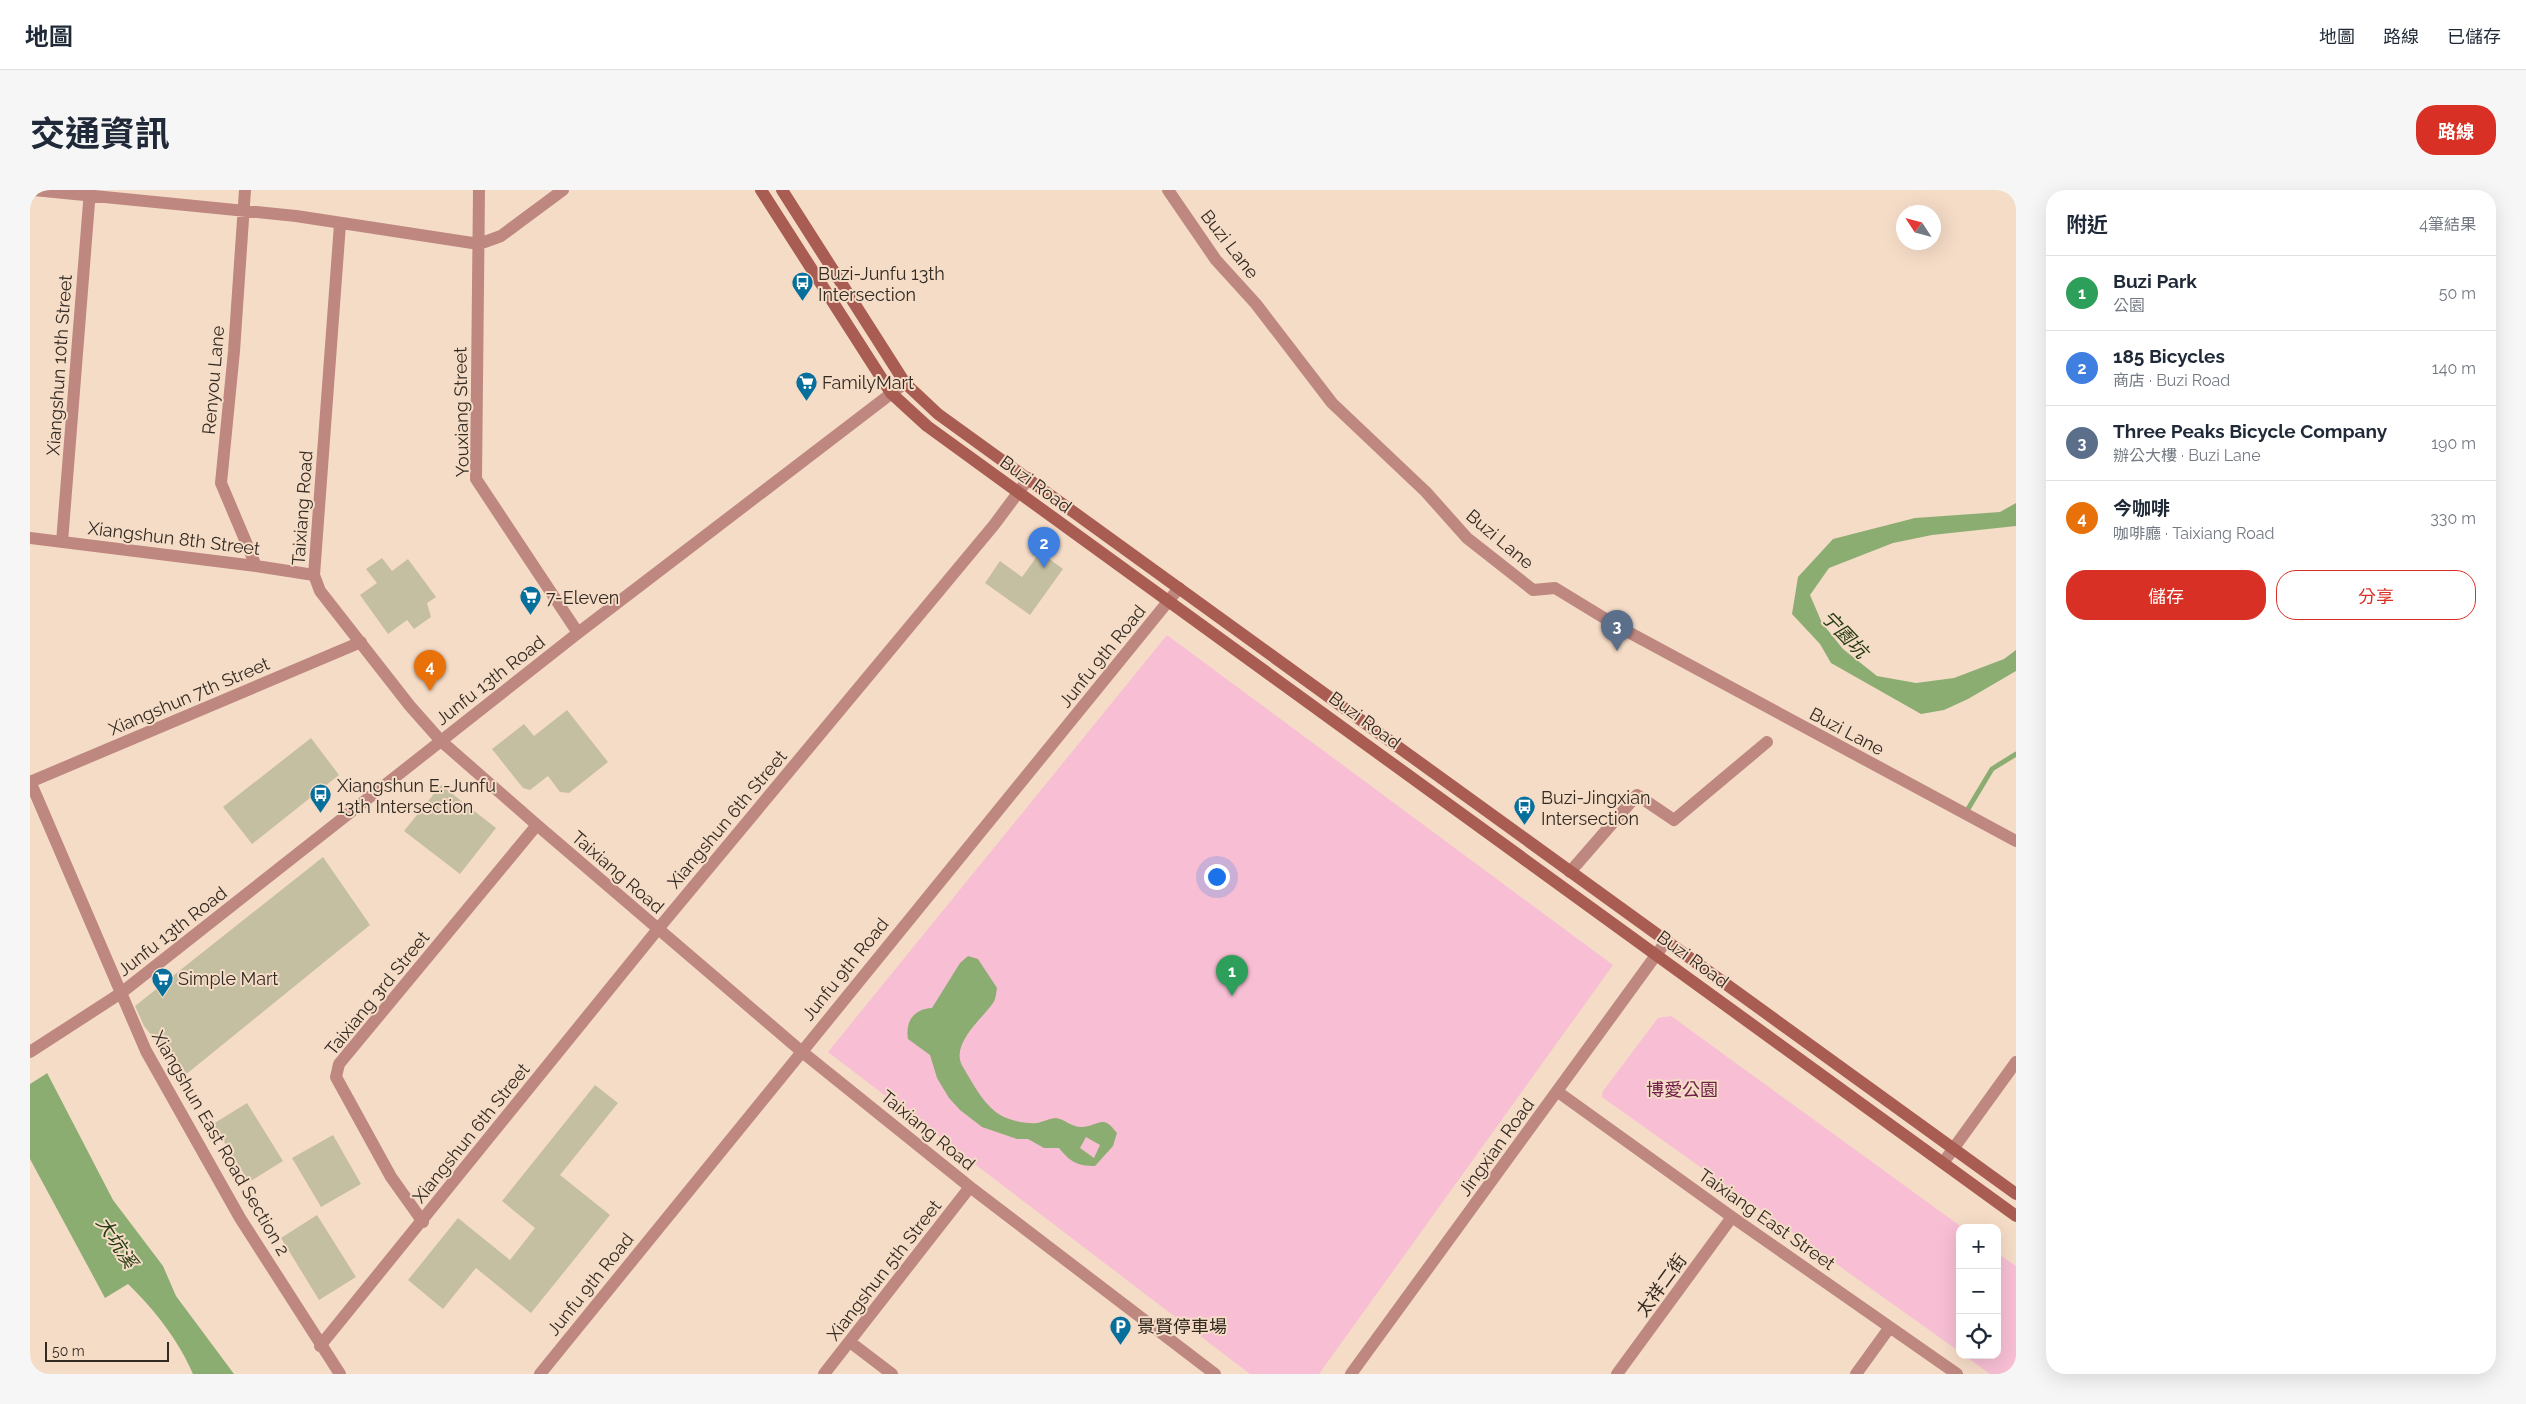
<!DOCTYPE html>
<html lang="zh-TW">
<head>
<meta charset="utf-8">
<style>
	body { margin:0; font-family:Raleway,"Noto Sans TC",sans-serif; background:#f6f6f7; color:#1f2937 }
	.controls { position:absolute; right:15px; bottom:15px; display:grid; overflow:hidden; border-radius:10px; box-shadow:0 5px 20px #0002 }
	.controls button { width:45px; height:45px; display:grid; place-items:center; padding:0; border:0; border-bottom:1px solid #e0e1e3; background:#fff; color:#1f2937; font:25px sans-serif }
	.compass { position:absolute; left:1866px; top:15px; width:45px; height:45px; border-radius:50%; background:#fff; box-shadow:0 5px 20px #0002; rotate:306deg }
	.scale { position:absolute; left:15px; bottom:12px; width:124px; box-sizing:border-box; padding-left:5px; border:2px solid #332a22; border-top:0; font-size:14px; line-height:18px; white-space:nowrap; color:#332a22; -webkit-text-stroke:4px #f5dcc7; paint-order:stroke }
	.you { position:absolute; left:1186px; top:686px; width:18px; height:18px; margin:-12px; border:4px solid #fff; border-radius:50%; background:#1a73e8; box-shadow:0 0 0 8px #1a73e833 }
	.badge { display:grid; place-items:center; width:32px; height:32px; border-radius:50%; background:#d93025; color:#fff; font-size:16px; font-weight:700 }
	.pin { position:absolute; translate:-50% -41px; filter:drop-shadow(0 1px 2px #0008) }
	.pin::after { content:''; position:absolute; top:26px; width:18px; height:15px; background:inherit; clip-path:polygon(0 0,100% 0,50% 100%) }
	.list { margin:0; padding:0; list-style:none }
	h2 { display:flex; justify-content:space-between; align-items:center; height:65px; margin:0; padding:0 20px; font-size:21px }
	h2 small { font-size:16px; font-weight:400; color:#747a83 }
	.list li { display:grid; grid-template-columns:32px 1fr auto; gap:15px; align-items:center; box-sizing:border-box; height:75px; padding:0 20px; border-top:1px solid #e0e1e3 }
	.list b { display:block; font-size:19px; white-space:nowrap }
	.list p { margin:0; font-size:16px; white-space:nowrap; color:#747a83 }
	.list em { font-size:16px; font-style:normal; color:#747a83 }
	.actions { display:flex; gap:10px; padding:15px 20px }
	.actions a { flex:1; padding:11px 0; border:1px solid #d93025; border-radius:20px; text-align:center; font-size:18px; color:#d93025 }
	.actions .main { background:#d93025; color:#fff }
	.icon { flex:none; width:28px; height:28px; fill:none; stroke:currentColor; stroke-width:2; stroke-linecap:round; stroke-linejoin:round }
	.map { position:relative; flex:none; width:1986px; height:1184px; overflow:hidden; border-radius:20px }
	header { display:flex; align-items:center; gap:30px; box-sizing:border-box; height:70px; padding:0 25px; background:#fff; border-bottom:1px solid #e0e1e3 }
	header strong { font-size:24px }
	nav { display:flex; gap:28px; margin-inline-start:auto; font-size:18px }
	.intro { display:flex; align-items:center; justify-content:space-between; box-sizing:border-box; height:120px; padding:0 30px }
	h1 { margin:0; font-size:35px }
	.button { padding:12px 22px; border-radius:20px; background:#d93025; color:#fff; font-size:18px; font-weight:700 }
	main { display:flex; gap:30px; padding:0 30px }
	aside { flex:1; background:#fff; border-radius:20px; box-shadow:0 5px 20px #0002 }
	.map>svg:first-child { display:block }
	.green { fill:#f7bed4 }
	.water { fill:#8cad72; fill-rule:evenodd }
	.pier { fill:#f5dcc7 }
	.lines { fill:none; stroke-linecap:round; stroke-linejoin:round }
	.stream { stroke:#8cad72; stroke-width:5 }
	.building { fill:#c5bfa2 }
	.minor { stroke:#be8881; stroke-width:12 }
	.tertiary { stroke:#be8881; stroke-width:12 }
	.secondary { stroke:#a85c52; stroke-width:12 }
	.labels { text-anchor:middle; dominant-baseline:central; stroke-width:4; stroke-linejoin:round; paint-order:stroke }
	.street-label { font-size:18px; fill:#332a22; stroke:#f5dcc7 }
	.poi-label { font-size:18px; fill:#332a22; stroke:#f5dcc7; text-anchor:start }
	.park-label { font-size:18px; fill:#702048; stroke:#f5dcc7 }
	.water-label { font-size:19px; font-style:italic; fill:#263c12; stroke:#f5dcc7 }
</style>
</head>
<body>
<header>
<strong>地圖</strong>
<nav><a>地圖</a><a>路線</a><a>已儲存</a></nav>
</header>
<div class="intro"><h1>交通資訊</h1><a class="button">路線</a></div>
<main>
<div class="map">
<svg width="1986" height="1184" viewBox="0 0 1986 1184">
	<rect width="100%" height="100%" fill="#f5dcc7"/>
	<path class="green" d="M1137 445 1583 775 1289 1184H1220L798 862Z
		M1641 826 1933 1038H1930V1162L1572 907 1573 901 1628 828Z
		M1967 1063 1986 1076V1184H1960L1934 1165H1967Z"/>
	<path class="water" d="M1986 313V336L1902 345 1863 353 1799 378 1780 405 1792 433 1813 459 1847 486 1886 493 1924 488 1974 469 1986 460V481L1938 509 1914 520 1891 524 1801 473 1790 454 1762 424 1768 387 1803 349 1885 328 1970 322Z
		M938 766 948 769 967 798C966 803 966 809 963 813 952 829 919 855 933 877 944 895 954 917 974 927 983 931 996 934 1007 933 1013 932 1020 928 1026 928 1034 929 1042 937 1051 937 1070 936 1072 923 1087 943L1083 956 1065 976C1048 976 1040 972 1029 958H1014L998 949H987L952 937 930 920 919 908 907 888 900 865 878 849C875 831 884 819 902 818L930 773ZM1056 947 1070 955 1064 968 1050 958Z
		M0 850 83 1010 133 1076 146 1106 204 1184H163C149 1151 124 1119 98 1094L75 1108 0 969Z"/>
	<path class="pier" d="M0 848 19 882 0 894Z"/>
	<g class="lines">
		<path class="stream" d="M1938 619 1962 579 1986 564"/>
	</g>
	<path class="building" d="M1010 362 1033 379 1000 425 955 393 970 371 992 387Z
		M352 368 362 381 378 369 406 407 397 413 401 427 384 439 377 430 358 444 330 405 347 393 336 379Z
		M537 520 578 572 539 603 530 602 518 586 500 600 493 598 462 559 494 534 504 546Z
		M281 548 309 585 222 654 193 617Z
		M411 595 466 638 430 684 374 641Z
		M293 667 340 735 154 886 114 836 105 816Z
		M565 895 588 913 530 985 580 1025 501 1123 446 1078 413 1119 378 1090 428 1028 480 1070 505 1038 472 1011Z
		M217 913 253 971 219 992 183 934Z
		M303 945 331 994 291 1017 262 968Z
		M287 1025 326 1087 289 1110 251 1048Z"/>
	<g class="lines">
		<path class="minor" d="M4 0 266 26 449 54 471 46 533 0
			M215 0 204 161 191 293 226 376
			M449 0 446 289 548 443
			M1138 0 1186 70 1226 114 1302 213 1396 302 1437 348 1503 400 1525 398 1589 437 1986 651
			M310 34 284 385 290 401 380 516 411 551 507 635 771 861 940 997 1185 1184
			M0 348 226 376 284 385
			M32 352 60 0
			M0 591 116 861 210 1028 310 1184
			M0 592 331 452
			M1540 682 1607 605 1644 630 1737 552
			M0 862 91 803 548 443 875 193
			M1528 902 1702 1027 1927 1184
			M1913 973 1986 872
			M393 1032 361 987 306 887 309 874 507 635
			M820 1152 862 1184
			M290 1156 628 739 964 335 999 288
			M510 1184 1149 398
			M794 1184 940 997
			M1587 1184 1702 1027
			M1826 1184 1860 1137"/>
		<path class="tertiary" d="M1321 1184 1637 750"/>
		<path class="secondary" d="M731 0 861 203 897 236 1986 1026
			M752 0 875 193 908 224 1986 1004"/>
	</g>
	<defs>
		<symbol id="bus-pin" viewBox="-11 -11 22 30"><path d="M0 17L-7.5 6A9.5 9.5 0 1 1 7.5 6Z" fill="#076f9c" stroke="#f5dcc7"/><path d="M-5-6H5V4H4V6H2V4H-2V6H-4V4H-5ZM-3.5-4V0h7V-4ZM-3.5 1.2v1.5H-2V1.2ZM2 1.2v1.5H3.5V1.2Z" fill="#fff"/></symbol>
		<symbol id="supermarket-pin" viewBox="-11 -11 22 30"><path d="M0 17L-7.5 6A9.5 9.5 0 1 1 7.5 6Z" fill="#076f9c" stroke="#f5dcc7"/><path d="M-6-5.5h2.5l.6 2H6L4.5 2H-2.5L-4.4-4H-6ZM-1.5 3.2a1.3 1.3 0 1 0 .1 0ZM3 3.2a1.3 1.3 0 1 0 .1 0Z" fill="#fff"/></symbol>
		<symbol id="parking-pin" viewBox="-11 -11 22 30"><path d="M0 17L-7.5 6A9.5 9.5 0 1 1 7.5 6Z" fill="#076f9c" stroke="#f5dcc7"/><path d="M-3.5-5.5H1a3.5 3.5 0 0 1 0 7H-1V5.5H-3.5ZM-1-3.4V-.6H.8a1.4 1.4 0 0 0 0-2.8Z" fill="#fff"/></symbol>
	</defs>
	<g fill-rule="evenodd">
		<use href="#bus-pin" x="760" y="80" width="25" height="34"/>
		<use href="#supermarket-pin" x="764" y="180" width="25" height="34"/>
		<use href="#supermarket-pin" x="488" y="394" width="25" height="34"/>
		<use href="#bus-pin" x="278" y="592" width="25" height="34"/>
		<use href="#bus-pin" x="1482" y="604" width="25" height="34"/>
		<use href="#supermarket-pin" x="120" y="776" width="25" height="34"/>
		<use href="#parking-pin" x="1078" y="1124" width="25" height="34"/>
	</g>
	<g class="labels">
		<g class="street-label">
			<text transform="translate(1200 54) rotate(52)">Buzi Lane</text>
			<text transform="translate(29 175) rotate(-86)">Xiangshun 10th Street</text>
			<text transform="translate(183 190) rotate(-85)">Renyou Lane</text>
			<text transform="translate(431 222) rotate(-91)">Youxiang Street</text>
			<text transform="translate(1006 294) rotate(36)">Buzi Road</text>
			<text transform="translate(272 318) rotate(-86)">Taixiang Road</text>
			<text transform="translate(144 348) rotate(7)">Xiangshun 8th Street</text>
			<text transform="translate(1470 349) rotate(40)">Buzi Lane</text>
			<text transform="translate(1072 466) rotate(-51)">Junfu 9th Road</text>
			<text transform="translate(460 490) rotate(-38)">Junfu 13th Road</text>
			<text transform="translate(159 506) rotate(-23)">Xiangshun 7th Street</text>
			<text transform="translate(1335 530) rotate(36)">Buzi Road</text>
			<text transform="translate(1817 541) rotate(28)">Buzi Lane</text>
			<text transform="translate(697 629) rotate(-50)">Xiangshun 6th Street</text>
			<text transform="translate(588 682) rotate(41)">Taixiang Road</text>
			<text transform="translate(142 741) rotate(-38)">Junfu 13th Road</text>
			<text transform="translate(1663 769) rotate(36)">Buzi Road</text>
			<text transform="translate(815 779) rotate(-51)">Junfu 9th Road</text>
			<text transform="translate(347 803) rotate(-51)">Taixiang 3rd Street</text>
			<text transform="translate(898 940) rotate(39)">Taixiang Road</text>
			<text transform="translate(441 943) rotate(-51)">Xiangshun 6th Street</text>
			<text transform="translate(191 953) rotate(60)">Xiangshun East Road Section 2</text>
			<text transform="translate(1466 957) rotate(-54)">Jingxian Road</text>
			<text transform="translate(1737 1029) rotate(35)">Taixiang East Street</text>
			<text transform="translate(854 1080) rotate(-52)">Xiangshun 5th Street</text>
			<text transform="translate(560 1094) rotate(-51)">Junfu 9th Road</text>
			<text transform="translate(1631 1095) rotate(-54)">太祥二街</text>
		</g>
		<g class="poi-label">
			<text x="788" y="83">Buzi-Junfu 13th<tspan x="788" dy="21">Intersection</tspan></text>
			<text x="792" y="192">FamilyMart</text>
			<text x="516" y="407">7-Eleven</text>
			<text x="307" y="595">Xiangshun E.-Junfu<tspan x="307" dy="21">13th Intersection</tspan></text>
			<text x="1511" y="607">Buzi-Jingxian<tspan x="1511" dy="21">Intersection</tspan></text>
			<text x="148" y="788">Simple Mart</text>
			<text x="1107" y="1136">景賢停車場</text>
		</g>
		<g class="park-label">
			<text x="1652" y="899">博愛公園</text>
		</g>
		<g class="water-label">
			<text transform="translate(1815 444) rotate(46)">宁園坑</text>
			<text transform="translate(87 1052) rotate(57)">大坑溪</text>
		</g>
	</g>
</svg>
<div class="controls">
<button>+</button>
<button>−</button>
<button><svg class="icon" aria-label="locate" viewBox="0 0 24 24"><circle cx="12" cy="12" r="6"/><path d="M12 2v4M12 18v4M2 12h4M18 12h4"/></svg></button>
</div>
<svg class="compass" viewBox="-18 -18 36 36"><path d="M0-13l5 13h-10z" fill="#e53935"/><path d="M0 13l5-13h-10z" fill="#747a83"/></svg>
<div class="scale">50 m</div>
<div class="you"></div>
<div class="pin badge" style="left:1202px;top:806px;background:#2e9e5b">1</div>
<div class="pin badge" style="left:1014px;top:378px;background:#3f7fe0">2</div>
<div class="pin badge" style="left:1587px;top:461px;background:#5c6f8a">3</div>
<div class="pin badge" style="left:400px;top:501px;background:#e8710a">4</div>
</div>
<aside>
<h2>附近<small>4筆結果</small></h2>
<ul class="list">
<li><span class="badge" style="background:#2e9e5b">1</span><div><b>Buzi Park</b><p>公園</p></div><em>50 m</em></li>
<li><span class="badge" style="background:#3f7fe0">2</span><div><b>185 Bicycles</b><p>商店 · Buzi Road</p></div><em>140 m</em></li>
<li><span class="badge" style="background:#5c6f8a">3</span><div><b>Three Peaks Bicycle Company</b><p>辦公大樓 · Buzi Lane</p></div><em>190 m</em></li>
<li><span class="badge" style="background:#e8710a">4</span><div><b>今咖啡</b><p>咖啡廳 · Taixiang Road</p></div><em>330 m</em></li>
</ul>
<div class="actions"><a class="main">儲存</a><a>分享</a></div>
</aside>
</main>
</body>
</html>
